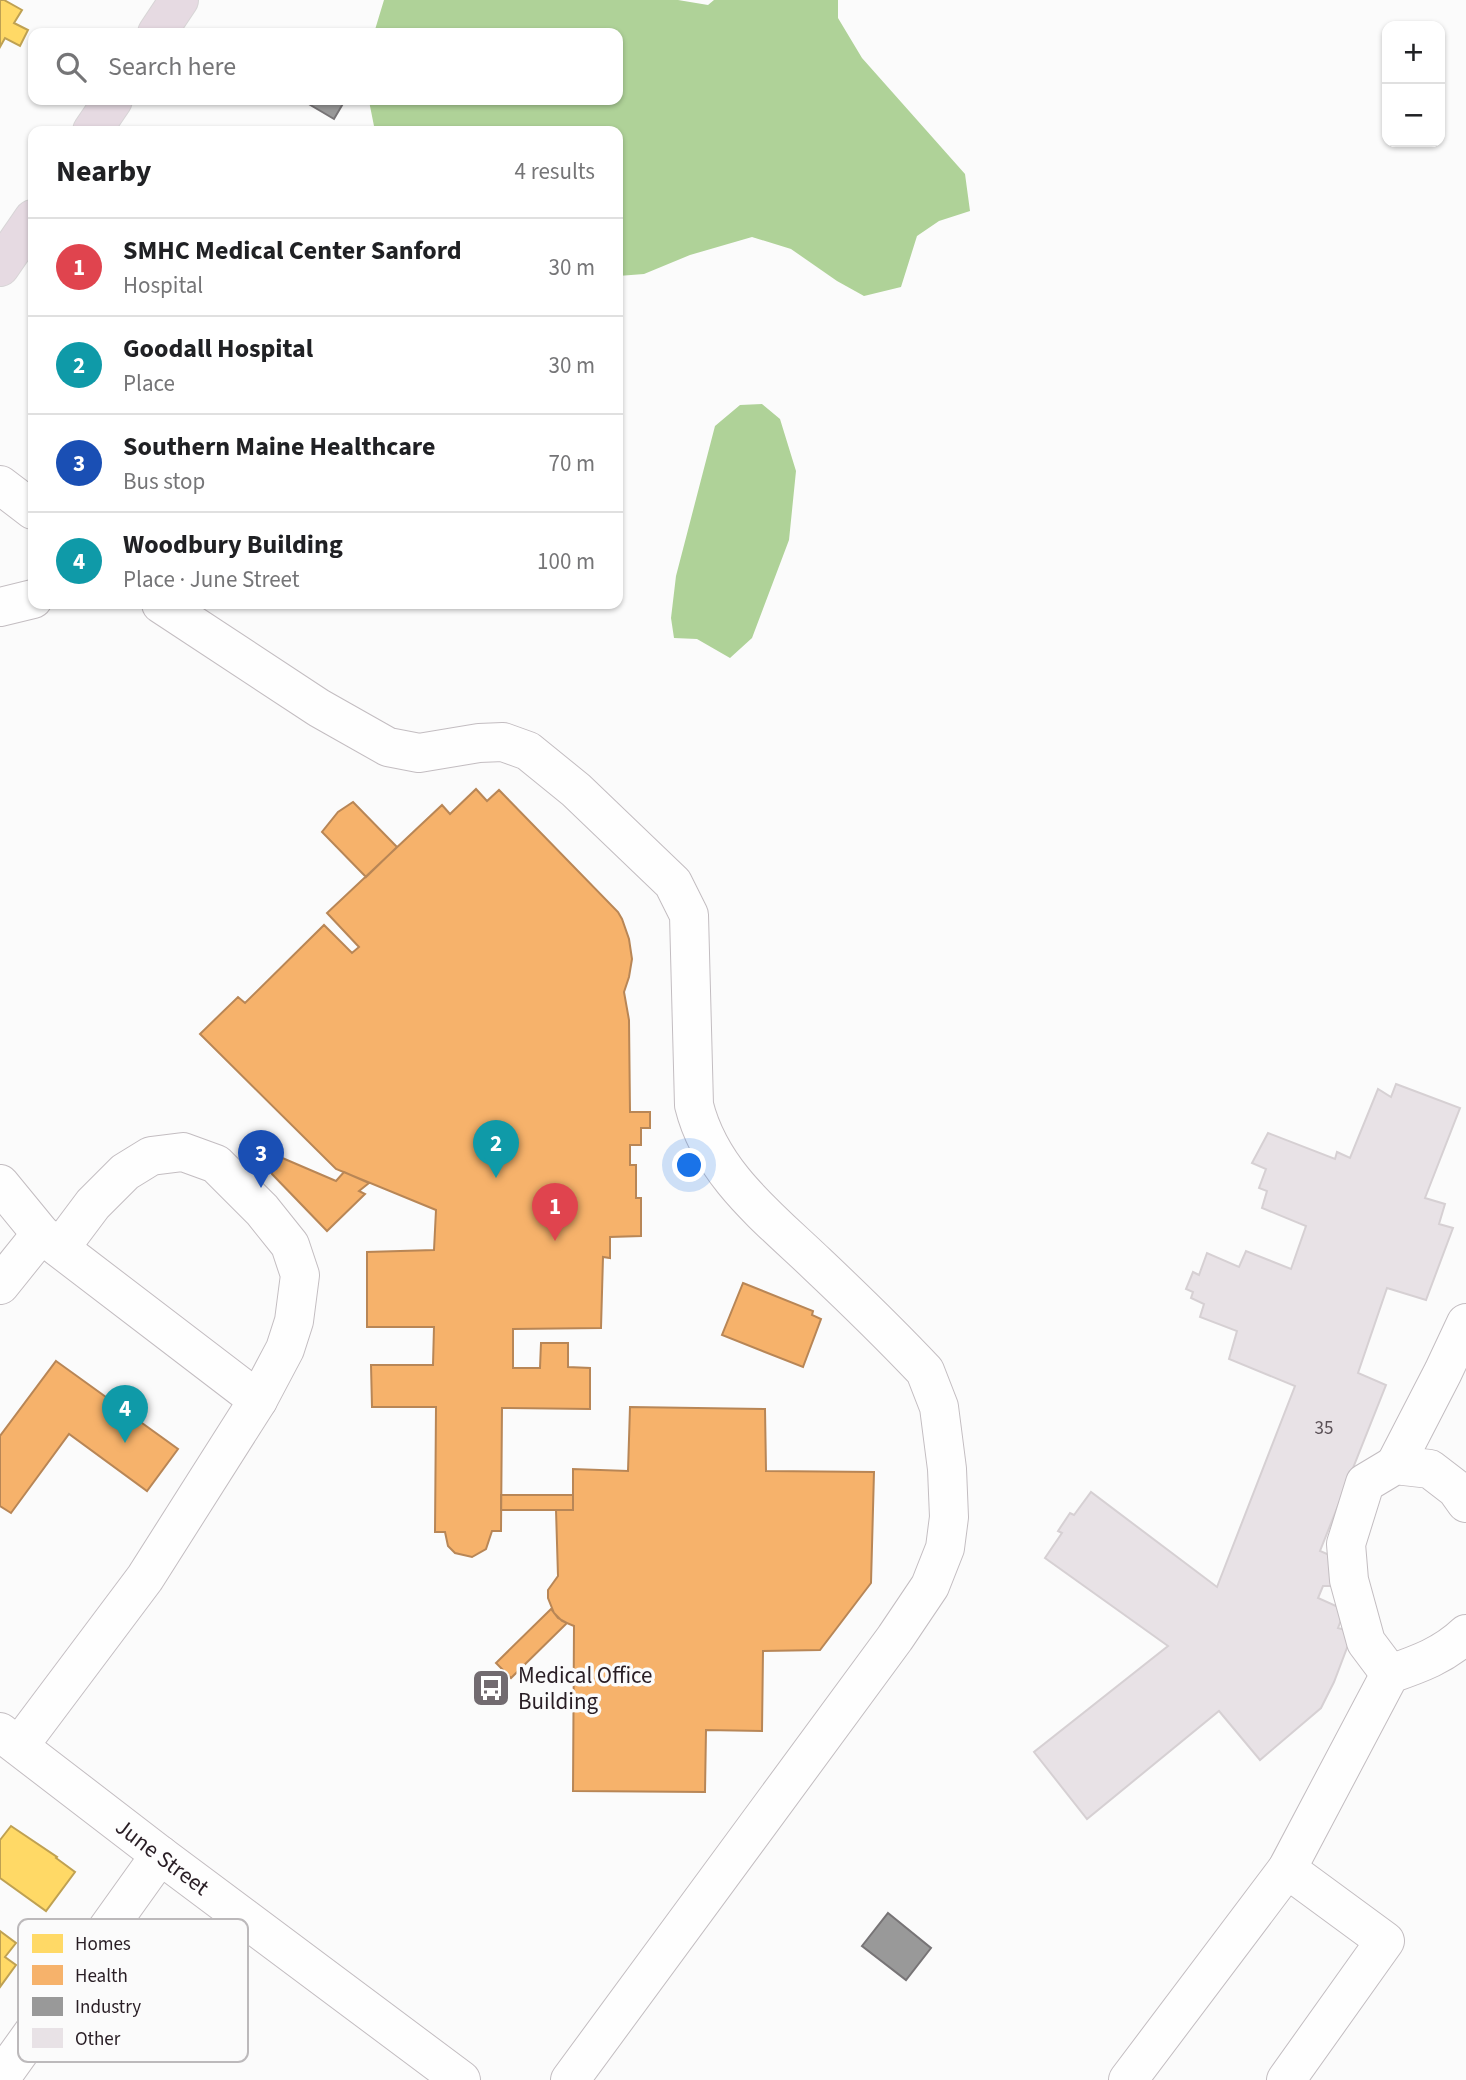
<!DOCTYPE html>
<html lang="en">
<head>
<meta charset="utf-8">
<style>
	body { margin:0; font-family:"Source Sans 3",sans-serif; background:#f6f6f6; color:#202124 }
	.controls { position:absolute; right:21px; top:21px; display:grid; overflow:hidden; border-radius:14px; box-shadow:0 2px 5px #0004 }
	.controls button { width:63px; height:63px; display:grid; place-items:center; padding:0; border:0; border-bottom:2px solid #e0e0e0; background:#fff; color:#202124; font:35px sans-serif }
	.you { position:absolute; left:690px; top:1166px; width:24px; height:24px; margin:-18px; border:5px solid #fff; border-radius:50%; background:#1a73e8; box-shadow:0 0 0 10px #1a73e833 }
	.badge { display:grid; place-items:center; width:46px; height:46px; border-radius:50%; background:#726b70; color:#fff; font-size:23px; font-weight:700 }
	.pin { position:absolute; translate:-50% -58px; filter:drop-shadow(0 2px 4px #0008) }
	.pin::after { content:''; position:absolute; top:37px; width:24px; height:21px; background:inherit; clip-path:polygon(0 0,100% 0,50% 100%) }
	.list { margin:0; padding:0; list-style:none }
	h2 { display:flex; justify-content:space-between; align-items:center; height:91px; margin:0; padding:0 28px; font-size:30px }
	h2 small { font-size:23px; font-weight:400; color:#757577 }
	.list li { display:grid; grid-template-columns:46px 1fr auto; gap:21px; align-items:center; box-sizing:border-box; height:98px; padding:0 28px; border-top:2px solid #e0e0e0 }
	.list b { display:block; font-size:26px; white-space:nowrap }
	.list p { margin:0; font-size:23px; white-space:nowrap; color:#757577 }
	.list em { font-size:23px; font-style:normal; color:#757577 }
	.icon { flex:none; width:38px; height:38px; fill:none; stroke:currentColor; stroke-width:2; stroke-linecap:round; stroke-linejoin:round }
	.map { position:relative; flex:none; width:1466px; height:2080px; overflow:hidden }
	.search { position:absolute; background:#fff; box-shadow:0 2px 5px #0004; left:28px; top:28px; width:595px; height:77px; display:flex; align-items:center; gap:18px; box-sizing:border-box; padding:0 24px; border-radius:14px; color:#757577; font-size:26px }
	.panel { position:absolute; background:#fff; box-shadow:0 2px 5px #0004; left:28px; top:126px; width:595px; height:483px; border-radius:14px }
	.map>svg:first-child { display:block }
	.water { fill:#afd298 }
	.homes { fill:#ffd966; stroke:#bfa152; stroke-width:2 }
	.health { fill:#f6b26b; stroke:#b88656; stroke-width:2 }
	.industry { fill:#999; stroke:#777476; stroke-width:2 }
	.building { fill:#e8e2e6; stroke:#d6d0d3; stroke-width:2 }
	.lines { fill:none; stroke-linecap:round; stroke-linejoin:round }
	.minor-casing { stroke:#c3bdc1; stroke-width:40 }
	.highway-casing { stroke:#d7d5d6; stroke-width:40 }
	.minor { stroke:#fefefe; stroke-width:38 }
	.highway { stroke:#e6dae2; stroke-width:38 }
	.labels { text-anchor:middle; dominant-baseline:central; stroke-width:7; stroke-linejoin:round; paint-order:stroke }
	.number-label { font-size:19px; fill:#5b5157 }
	.poi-label { font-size:23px; fill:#291e25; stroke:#fbfbfb; text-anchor:start }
	.street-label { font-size:23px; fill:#291e25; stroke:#fbfbfb }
	.key { fill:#fbfbfb; stroke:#bcb9bb; stroke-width:2 }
	.key-label { font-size:19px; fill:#291e25 }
</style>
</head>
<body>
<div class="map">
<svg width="1466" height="2080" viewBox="0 0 1466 2080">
	<rect width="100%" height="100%" fill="#fbfbfb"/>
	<path class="water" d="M384 0H678L708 5 714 0H838V18L862 58 965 174 970 211 939 221 917 236 901 287 864 296 837 281 791 249 752 237 690 255 644 274 618 276V131H375L369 101 618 100V33H374Z
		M762 404 780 419 796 471 789 540 752 638 730 658 697 639 674 638 671 618 676 576 715 426 740 405Z"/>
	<path class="homes" d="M0 0H4L22 10 14 23 28 30 20 46 5 38 0 47Z
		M11 1826 57 1857 56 1858 75 1872 46 1911 0 1878V1840Z
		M0 1931 16 1943 5 1957 16 1965 0 1987Z"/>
	<path class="health" d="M476 789 487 801 499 790 618 912 622 919 629 939 632 959 629 977 624 992 629 1020 630 1112H650V1128H641V1145H630V1165H636V1198H641V1236L610 1237V1258L603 1257 601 1328 513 1329V1368H540L541 1343H568V1367L590 1368V1409L502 1408 501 1531H492L486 1549 472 1557 455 1553 448 1546 445 1532H435L436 1407H372L371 1365H433L434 1327H367V1252L434 1250 436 1210 336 1169 200 1034 238 997 245 1003 324 925 352 953 359 947 327 913 442 805 450 814Z
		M353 802 397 847 366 877 322 832 338 812Z
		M273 1154 336 1181 344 1172 369 1183 359 1191 365 1194 327 1231 272 1174Z
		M743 1283 813 1311 812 1315 821 1319 803 1367 722 1335Z
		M56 1361 178 1449 147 1491 69 1434 11 1513 0 1506V1436Z
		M630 1407 765 1409 766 1471 874 1472 871 1583 820 1650 763 1651 762 1731 706 1730 705 1792 573 1791 574 1626 562 1621 554 1613 548 1598V1590L558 1576 556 1510H573V1469L628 1471Z
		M501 1495H573V1510H501Z
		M551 1609 558 1618 567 1623 511 1678 496 1663Z"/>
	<path class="industry" d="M302 100H340L344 102 334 119Z
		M888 1913 931 1948 906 1980 862 1946Z"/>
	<path class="building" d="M1396 1084 1460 1108 1425 1198 1445 1204 1439 1224 1453 1228 1426 1300 1387 1288 1358 1373 1386 1385 1320 1551 1341 1560 1332 1586H1323L1318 1598 1345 1610 1338 1628 1353 1632 1334 1682 1321 1708 1260 1760 1219 1711 1087 1819 1034 1752 1168 1646 1045 1558 1062 1533 1058 1531 1070 1513 1074 1515 1091 1492 1217 1587 1295 1386 1229 1359 1237 1331 1200 1317 1204 1304 1191 1298 1193 1292 1186 1289 1193 1272 1199 1275 1207 1253 1239 1267 1246 1251 1291 1269 1306 1226 1262 1208 1267 1191 1259 1188 1266 1169 1252 1163 1268 1133 1335 1159 1337 1152 1350 1158 1378 1089 1391 1097Z"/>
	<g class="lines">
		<defs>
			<g id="minor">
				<path d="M0 485 33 510"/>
				<path d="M161 604 319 708 388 747 419 753 479 743 503 742 528 751 576 790 673 883 689 915 694 1105C711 1174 768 1217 817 1264 854 1299 890 1334 925 1371L939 1407 947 1469 949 1517 945 1548 930 1586 895 1638 570 2080"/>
				<path d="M0 607 33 599"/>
				<path d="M0 1184 41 1234 258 1400"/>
				<path d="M0 1285 41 1234"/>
				<path d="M1395 1465 1443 1372 1466 1323"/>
				<path d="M1390 1674 1366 1642 1349 1580 1346 1544 1365 1483 1395 1465 1430 1469 1456 1489 1466 1503"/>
				<path id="s1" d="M0 1732 160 1855 461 2080"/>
				<path d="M19 1746 145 1578 258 1400 285 1349 294 1321 300 1275 290 1245 262 1210 216 1164 183 1152 151 1156 125 1172 93 1204 60 1248"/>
				<path d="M0 2079 160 1855"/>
				<path d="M1128 2080 1287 1869 1390 1674C1419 1664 1444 1655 1466 1634"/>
				<path d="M1286 2080 1385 1941 1287 1869"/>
			</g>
			<path id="highway" d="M157 33 179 0
				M92 131 113 100
				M0 267 33 219"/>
		</defs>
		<use href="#minor" class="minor-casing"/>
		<use href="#highway" class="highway-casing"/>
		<use href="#minor" class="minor"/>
		<use href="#highway" class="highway"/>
	</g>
	<defs>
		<symbol id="bus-square" viewBox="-11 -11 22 22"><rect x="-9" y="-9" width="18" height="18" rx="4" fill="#726b70" stroke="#fbfbfb"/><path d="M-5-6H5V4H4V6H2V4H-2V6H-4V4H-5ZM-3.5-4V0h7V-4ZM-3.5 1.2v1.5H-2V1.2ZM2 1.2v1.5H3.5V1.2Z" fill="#fff"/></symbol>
	</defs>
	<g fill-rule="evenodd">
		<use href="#bus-square" x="469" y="1666" width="44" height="44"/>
	</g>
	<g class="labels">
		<g class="number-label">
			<text x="1324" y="1428">35</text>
		</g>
		<g class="poi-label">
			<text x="518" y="1675">Medical Office<tspan x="518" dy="26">Building</tspan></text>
		</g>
		<g class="street-label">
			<text stroke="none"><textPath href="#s1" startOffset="205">June Street</textPath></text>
		</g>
	</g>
	<rect x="18" y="1919" width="230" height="143" rx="10" class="key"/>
	<rect x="32" y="1934" width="31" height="19" fill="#ffd966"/>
	<rect x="32" y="1965" width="31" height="20" fill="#f6b26b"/>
	<rect x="32" y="1997" width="31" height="19" fill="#999"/>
	<rect x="32" y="2028" width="31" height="20" fill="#e8e2e6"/>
	<g class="key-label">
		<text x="75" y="1950">Homes</text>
		<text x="75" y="1982">Health</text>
		<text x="75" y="2013">Industry</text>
		<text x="75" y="2045">Other</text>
	</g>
</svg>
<div class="controls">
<button>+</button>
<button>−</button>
</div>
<div class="you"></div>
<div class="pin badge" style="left:555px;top:1241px;background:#e0444e">1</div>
<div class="pin badge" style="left:496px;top:1178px;background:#0f9aa8">2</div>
<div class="pin badge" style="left:261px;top:1188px;background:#1a4fb4">3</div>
<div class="pin badge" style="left:125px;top:1443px;background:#0f9aa8">4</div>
<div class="search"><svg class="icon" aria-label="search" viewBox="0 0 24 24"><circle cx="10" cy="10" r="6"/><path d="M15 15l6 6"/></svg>Search here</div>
<section class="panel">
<h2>Nearby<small>4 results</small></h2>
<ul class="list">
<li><span class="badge" style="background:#e0444e">1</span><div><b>SMHC Medical Center Sanford</b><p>Hospital</p></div><em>30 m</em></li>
<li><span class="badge" style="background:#0f9aa8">2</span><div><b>Goodall Hospital</b><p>Place</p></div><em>30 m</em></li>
<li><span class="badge" style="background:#1a4fb4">3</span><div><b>Southern Maine Healthcare</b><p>Bus stop</p></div><em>70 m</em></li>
<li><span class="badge" style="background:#0f9aa8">4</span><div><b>Woodbury Building</b><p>Place · June Street</p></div><em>100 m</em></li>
</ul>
</section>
</div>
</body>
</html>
